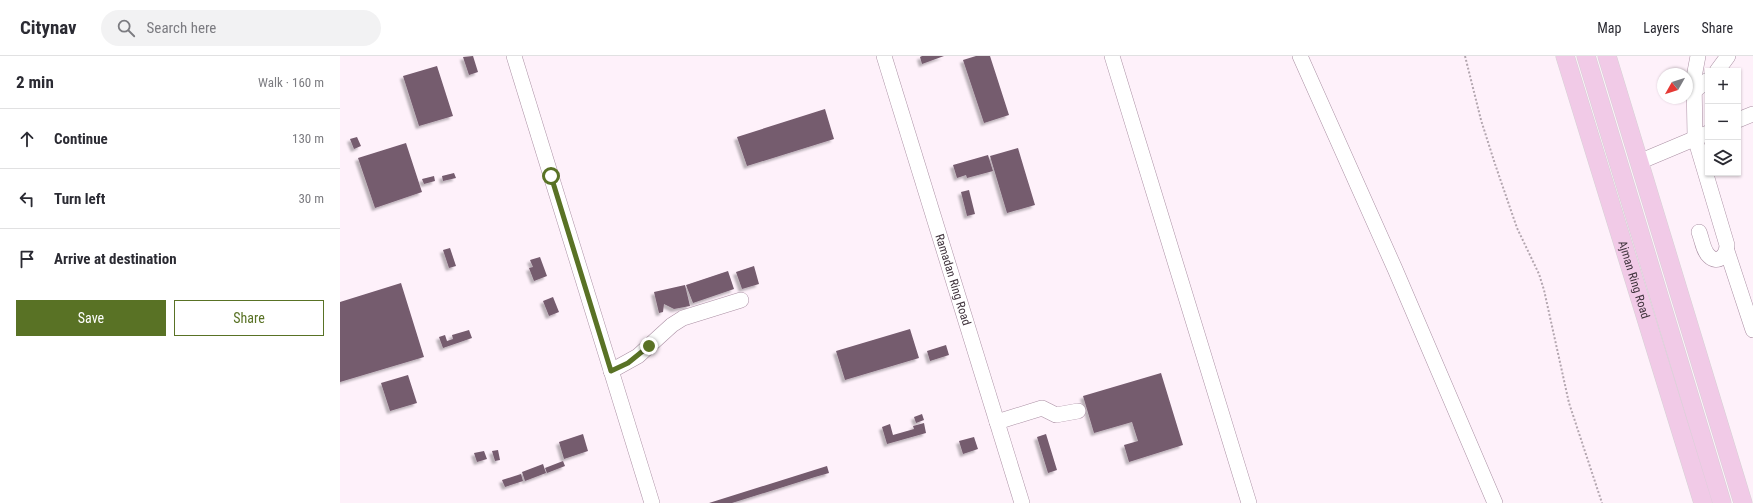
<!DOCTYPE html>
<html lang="en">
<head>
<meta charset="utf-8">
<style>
	body { margin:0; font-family:"Roboto Condensed",sans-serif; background:#f2f2f3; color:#2b2b33 }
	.controls { position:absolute; right:12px; top:12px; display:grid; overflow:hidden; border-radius:0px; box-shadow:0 1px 3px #0004 }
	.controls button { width:36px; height:36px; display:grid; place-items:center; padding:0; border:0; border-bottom:1px solid #e1e1e2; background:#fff; color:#2b2b33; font:20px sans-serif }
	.compass { position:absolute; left:1317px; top:12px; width:36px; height:36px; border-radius:50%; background:#fff; box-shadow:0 1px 3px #0004; rotate:231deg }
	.stop { position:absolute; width:12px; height:12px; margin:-9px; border:3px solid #597225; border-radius:50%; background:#fff }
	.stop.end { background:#597225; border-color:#fff; box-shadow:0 1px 4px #0008 }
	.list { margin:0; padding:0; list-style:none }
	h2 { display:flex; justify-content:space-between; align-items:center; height:52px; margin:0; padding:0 16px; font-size:17px }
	h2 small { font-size:13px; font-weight:400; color:#7c7c81 }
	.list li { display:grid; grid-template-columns:26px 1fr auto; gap:12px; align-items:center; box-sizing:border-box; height:60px; padding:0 16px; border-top:1px solid #e1e1e2 }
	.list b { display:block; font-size:15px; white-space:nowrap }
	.list em { font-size:13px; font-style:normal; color:#7c7c81 }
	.actions { display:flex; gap:8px; padding:12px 16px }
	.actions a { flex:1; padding:9px 0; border:1px solid #597225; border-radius:0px; text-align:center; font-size:14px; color:#597225 }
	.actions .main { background:#597225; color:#fff }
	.icon { flex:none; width:22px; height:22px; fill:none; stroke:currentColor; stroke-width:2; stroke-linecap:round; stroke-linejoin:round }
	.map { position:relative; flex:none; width:1413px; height:447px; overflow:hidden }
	header { display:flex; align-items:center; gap:24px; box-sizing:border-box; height:56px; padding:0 20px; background:#fff; border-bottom:1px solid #e1e1e2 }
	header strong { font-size:19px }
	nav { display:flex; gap:22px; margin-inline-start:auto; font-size:14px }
	.search { width:280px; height:36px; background:#f2f2f3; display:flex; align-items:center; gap:10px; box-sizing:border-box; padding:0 14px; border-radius:22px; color:#7c7c81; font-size:15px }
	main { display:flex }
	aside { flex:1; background:#fff }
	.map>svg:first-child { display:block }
	.building { fill:#755b6e; filter:url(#shadow) }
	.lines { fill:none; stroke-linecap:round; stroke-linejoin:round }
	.minor-casing { stroke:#ab90a4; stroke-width:16 }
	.major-casing { stroke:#d5d2d4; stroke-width:19 }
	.path { stroke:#b3a6af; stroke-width:2; stroke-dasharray:2 2; stroke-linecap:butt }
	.minor { stroke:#fff; stroke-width:15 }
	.major { stroke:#f1cae7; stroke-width:18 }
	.route { stroke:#597225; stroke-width:5 }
	.labels { text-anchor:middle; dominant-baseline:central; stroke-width:4; stroke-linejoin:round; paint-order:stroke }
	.street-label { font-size:12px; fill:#40343d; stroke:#fff }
</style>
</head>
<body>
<header>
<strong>Citynav</strong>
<div class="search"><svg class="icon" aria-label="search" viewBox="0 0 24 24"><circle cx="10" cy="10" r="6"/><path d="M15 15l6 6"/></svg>Search here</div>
<nav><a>Map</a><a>Layers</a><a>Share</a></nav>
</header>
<main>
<aside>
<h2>2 min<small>Walk · 160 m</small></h2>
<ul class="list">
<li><svg class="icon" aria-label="ahead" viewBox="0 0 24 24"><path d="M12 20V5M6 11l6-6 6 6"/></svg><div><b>Continue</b></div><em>130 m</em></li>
<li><svg class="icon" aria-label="left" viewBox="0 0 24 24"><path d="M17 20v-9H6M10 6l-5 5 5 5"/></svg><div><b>Turn left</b></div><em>30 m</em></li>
<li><svg class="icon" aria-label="arrive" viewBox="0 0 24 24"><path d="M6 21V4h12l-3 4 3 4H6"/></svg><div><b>Arrive at destination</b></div></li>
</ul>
<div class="actions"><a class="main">Save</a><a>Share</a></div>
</aside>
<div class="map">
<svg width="1413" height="447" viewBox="0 0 1413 447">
	<defs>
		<filter id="shadow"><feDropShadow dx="-3" dy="3" stdDeviation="1" flood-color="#0004"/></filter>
	</defs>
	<rect width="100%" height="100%" fill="#fef1fa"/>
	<path class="building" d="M133 0 138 16 129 19 123 1Z
		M604 0 582 8 580 1 582 0Z
		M636 0H650L669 59 644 67 623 4Z
		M97 10 113 60 79 70 63 20Z
		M485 53 494 83 407 110 397 81Z
		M17 81 21 90 14 93 10 83Z
		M66 87 82 136 35 152 18 102Z
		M678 92 695 149 667 157 650 100Z
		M648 99 653 115 627 122 626 119 617 122 613 109Z
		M114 117 116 122 103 125 102 120Z
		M94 120 95 125 84 128 82 123Z
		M629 134 635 158 627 160 621 136Z
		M110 192 116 210 109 212 103 194Z
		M200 201 207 220 194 225 189 212 193 211 190 204Z
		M414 210 419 228 402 233 396 216Z
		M388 215 394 233 353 247 346 229Z
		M61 227 84 301 0 326V246Z
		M345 229 350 250 334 253 324 248 323 256 319 257 314 236Z
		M213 241 219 256 209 260 203 245Z
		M570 273 579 302 505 324 496 295Z
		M129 274 132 282 103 292 99 281 105 279 107 285 113 283 112 279Z
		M606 289 609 299 590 305 587 295Z
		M821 317 843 389 789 406 784 389 798 385 792 366 754 377 743 340Z
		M68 319 77 347 50 355 41 327Z
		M582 358 584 364 576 367 574 361Z
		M584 367 586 377 547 388 542 371 550 368 553 379 574 373 573 370Z
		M243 378 248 395 224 403 219 386Z
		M706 378 717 414 708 417 697 381Z
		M634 381 638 393 623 398 619 385Z
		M158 394 160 404 155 405 152 395Z
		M144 395 147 403 137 406 134 397Z
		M223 405 225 410 207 417 205 412Z
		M203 408 206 417 185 425 182 416Z
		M487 410 489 417 475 421 392 447H369Z
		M181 418 183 425 165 431 162 424Z"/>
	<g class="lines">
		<defs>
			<g id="minor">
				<path d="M174 0 312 447"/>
				<path id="s1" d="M544 0 682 447"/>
				<path d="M772 0 909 447"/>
				<path d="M960 0 1055 213 1155 447"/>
				<path d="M1358 0 1354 21 1355 82 1387 189C1387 199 1378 209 1369 200 1363 195 1362 183 1359 176"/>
				<path d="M1377 15 1388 0"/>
				<path d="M1354 35 1368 24"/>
				<path d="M1398 64 1413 58"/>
				<path d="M1299 106 1368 77"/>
				<path d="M1387 195 1413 274"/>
				<path d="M271 315 298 300 332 269 343 262 401 244"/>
				<path d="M657 366 702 352 716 359 738 355"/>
			</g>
			<g id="major">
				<path id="s2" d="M1225 0 1363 447"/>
				<path d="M1246 0 1382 447"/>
				<path d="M1267 0 1403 447"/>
			</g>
		</defs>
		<use href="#minor" class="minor-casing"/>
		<use href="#major" class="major-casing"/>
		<path class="path" d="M1125 0 1141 64 1155 108 1177 172 1199 218 1204 234 1229 347 1262 447"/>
		<use href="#minor" class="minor"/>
		<use href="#major" class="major"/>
	</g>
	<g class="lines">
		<path class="route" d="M211 120 271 315 288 307 309 290"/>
	</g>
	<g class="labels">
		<g class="street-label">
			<text stroke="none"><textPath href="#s1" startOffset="234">Ramadan Ring Road</textPath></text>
			<text stroke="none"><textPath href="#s2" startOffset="234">Ajman Ring Road</textPath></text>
		</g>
	</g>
</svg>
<div class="controls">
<button>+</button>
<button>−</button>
<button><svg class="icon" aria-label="layers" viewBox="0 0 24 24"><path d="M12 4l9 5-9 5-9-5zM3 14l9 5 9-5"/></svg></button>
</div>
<svg class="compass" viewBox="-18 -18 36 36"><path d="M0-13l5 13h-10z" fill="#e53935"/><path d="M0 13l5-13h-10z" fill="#7c7c81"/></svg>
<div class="stop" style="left:211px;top:120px"></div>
<div class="stop end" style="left:309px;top:290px"></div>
</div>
</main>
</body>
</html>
